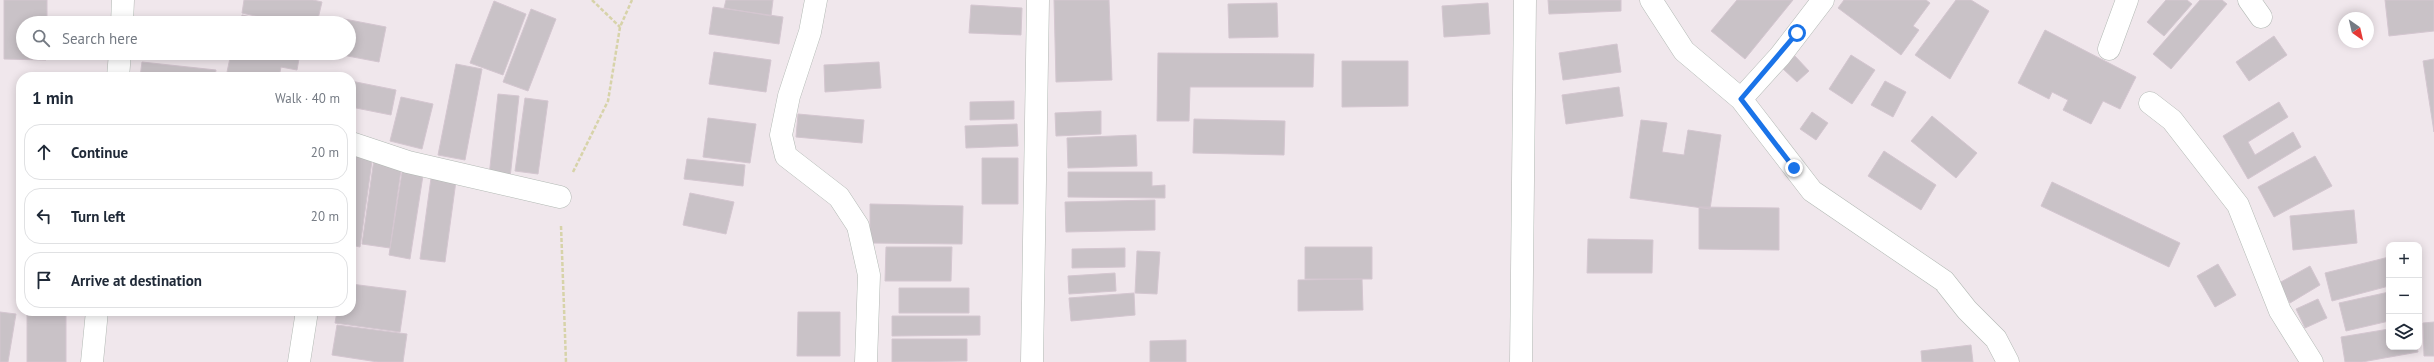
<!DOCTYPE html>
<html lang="en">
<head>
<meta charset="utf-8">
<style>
	body { margin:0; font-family:"PT Sans",sans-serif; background:#f6f6f7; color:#1f2937 }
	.controls { position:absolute; right:12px; bottom:12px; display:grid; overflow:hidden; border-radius:8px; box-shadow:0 2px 10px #0003 }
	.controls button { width:36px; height:36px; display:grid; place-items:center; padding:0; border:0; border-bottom:1px solid #e0e1e3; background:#fff; color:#1f2937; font:20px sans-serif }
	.compass { position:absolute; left:2338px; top:12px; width:36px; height:36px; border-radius:50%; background:#fff; box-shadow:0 2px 10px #0003; rotate:146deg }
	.stop { position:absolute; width:12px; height:12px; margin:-9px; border:3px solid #1a73e8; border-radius:50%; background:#fff }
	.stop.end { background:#1a73e8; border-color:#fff; box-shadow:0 1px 4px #0008 }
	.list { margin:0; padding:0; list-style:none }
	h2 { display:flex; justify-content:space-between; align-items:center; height:52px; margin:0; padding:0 16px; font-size:17px }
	h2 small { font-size:13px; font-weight:400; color:#747a83 }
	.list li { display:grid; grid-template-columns:26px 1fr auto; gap:12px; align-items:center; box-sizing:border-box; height:56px; margin:0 8px 8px; padding:0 8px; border:1px solid #e0e1e3; border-radius:16px }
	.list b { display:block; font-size:15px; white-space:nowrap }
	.list em { font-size:13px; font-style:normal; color:#747a83 }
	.icon { flex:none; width:22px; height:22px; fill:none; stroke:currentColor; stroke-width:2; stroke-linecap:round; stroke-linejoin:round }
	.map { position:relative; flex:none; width:2434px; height:362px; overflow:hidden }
	.search { position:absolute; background:#fff; box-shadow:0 2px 10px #0003; left:16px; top:16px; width:340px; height:44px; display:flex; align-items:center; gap:10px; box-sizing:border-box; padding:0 14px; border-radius:22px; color:#747a83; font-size:15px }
	.panel { position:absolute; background:#fff; box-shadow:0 2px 10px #0003; left:16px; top:72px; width:340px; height:244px; border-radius:16px }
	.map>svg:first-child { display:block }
	.building { fill:#c9c2c7; stroke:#d4c6d0 }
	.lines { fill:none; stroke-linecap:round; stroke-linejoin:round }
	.minor-casing { stroke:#b2b9b4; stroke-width:23 }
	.path { stroke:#d7d3a9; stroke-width:2.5; stroke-dasharray:4 2; stroke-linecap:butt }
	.minor { stroke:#fff; stroke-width:22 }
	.route { stroke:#1a73e8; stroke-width:5 }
</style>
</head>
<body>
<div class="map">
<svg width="2434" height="362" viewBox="0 0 2434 362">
	<rect width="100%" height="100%" fill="#f0e7ec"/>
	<path class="building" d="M4 0H47V23H23V53H46V60L4 59Z
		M244 0H313L322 2 317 23H286L242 13Z
		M726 0H773L771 16 724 8Z
		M1054 0H1109L1112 80 1056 82Z
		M1548 0H1621V11L1549 14Z
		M1737 0H1793L1745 59 1711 31Z
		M1844 0H1926L1930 3 1913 26 1919 30 1901 55 1838 8Z
		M1956 0H1971L1989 11 1950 79 1915 55Z
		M2166 0H2187L2192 4 2164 36 2147 22Z
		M2200 0H2222L2227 4 2171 69 2153 54Z
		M2385 0H2434V31L2389 36Z
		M494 1 526 14 503 75 470 63Z
		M1277 3 1278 37 1229 38 1228 4Z
		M1488 3 1490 34 1444 37 1442 6Z
		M971 5 1022 8 1021 35 969 33Z
		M713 7 783 17 779 44 709 34Z
		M531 9 556 19 528 91 503 82Z
		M242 15 280 23H241Z
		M339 18 386 27 379 62 332 53H349V23H338Z
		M2045 30 2136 77 2120 109 2103 101 2091 124 2063 110 2068 100 2052 92 2049 99 2018 83Z
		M2274 36 2287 55 2249 81 2236 62Z
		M1617 44 1621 72 1563 80 1559 53Z
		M714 52 771 60 766 92 709 84Z
		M231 53H300L297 70 281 67 279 77H226Z
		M1158 53 1314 54 1313 87H1190L1189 121H1157Z
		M1851 55 1875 70 1852 104 1829 89Z
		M1795 56 1809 71 1797 82 1782 68Z
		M2434 59V132L2423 61Z
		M1342 61H1408V106L1342 107Z
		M142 62 216 70 215 77H140Z
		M879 62 881 88 825 92 824 65Z
		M456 64 482 69 465 160 438 155Z
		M351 81 396 90 391 115 351 107Z
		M1885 81 1906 92 1893 117 1871 105Z
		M1619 87 1623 116 1566 124 1562 95Z
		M498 94 519 96 510 178 489 176Z
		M401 97 433 104 422 149 390 141Z
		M525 98 548 101 538 174 515 171Z
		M1014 101V119L970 120V102Z
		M2279 102 2288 117 2248 142 2255 155 2293 132 2301 147 2248 179 2223 136Z
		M1101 111V134L1056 136 1055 113Z
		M1812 112 1828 123 1816 140 1800 129Z
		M798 114 864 120 862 143 796 137Z
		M1932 116 1977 153 1956 178 1911 141Z
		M708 118 756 124 750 163 703 157Z
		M1194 119 1285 121 1284 155 1193 153Z
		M1641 120 1667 123 1662 152 1684 155 1688 130 1721 135 1710 209 1630 198Z
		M1017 124 1018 146 966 148 965 126Z
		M1136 135 1137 166 1068 168 1067 138Z
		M351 151 373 154 360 247 351 245Z
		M1884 151 1936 185 1921 210 1868 176Z
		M2315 156 2332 186 2274 217 2258 187Z
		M982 158H1018V204H982Z
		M374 159 402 163 390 248 362 244Z
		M687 159 745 165 743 186 684 179Z
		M403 166 424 169 410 259 389 255Z
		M1068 172H1152V186L1165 185V198L1068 197Z
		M431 178 456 181 445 262 420 259Z
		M2052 182 2180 243 2169 267 2041 206Z
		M690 193 734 202 726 234 683 225Z
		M1155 200V230L1066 232 1065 202Z
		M870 204 963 206 962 244 870 243Z
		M1699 207 1779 208V250L1699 249Z
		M2354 210 2357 243 2293 250 2290 216Z
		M1588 239 1653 240 1652 273H1587Z
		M886 247H952L951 281H885Z
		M1305 247H1372V279H1305Z
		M1125 248V267L1072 268V249Z
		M1137 251 1160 252 1157 294 1135 293Z
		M2389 257V286L2332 301 2325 273Z
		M2218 264 2236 295 2215 307 2197 276Z
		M2310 266 2320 285 2290 303 2279 283Z
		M1115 273 1116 291 1069 294 1068 276Z
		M1362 279 1363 310 1298 311V280Z
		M351 284 406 291 400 332 335 323 337 311H351Z
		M899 288H969V313H899Z
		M2389 292V321L2346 331 2339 303Z
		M1134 293 1135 315 1071 321 1069 298Z
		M2318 299 2327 318 2305 328 2296 309Z
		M27 311H66V362H27Z
		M0 312 16 314 8 362H0Z
		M798 312H840V356H797Z
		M892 316H980V335L892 336Z
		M2434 322V356H2424L2423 323Z
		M337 325 407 334 403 362H378L332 355Z
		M2389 329V347H2417L2418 352 2362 362H2345L2341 337Z
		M892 339H967V361L892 362Z
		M1186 340V362H1150V341Z
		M1971 345 1973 362H1922L1921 351Z"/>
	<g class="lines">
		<defs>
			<path id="minor" d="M816 0 810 32 789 96 781 135 786 156 839 197 858 226 869 275 866 362
				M1651 0 1684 51 1741 99 1812 191 1944 281 1967 310 1996 339 2008 362
				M2249 0 2261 17
				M122 23 123 0
				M2109 49 2127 0
				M118 77 120 53
				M1741 99 1780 56 1823 0
				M2150 103 2172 120 2238 205 2280 311 2312 362
				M351 143 408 162 560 197
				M92 362 97 311
				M299 362 307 311
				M1032 362 1038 0
				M1521 362 1525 0"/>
		</defs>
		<use href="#minor" class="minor-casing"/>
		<path class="path" d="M592 0 620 27
			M573 172 608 101 620 27 632 0
			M561 226 566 362"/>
		<use href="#minor" class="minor"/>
	</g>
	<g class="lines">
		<path class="route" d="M1794 168 1741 99 1797 33"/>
	</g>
</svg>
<div class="controls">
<button>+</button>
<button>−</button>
<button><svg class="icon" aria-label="layers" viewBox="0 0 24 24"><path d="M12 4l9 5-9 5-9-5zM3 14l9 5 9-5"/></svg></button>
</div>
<svg class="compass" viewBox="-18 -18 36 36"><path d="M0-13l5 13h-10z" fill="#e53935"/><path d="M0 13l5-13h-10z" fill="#747a83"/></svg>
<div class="stop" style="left:1797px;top:33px"></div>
<div class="stop end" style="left:1794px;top:168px"></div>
<div class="search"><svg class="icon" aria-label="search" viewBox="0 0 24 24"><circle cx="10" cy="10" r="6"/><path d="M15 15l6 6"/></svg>Search here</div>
<section class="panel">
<h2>1 min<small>Walk · 40 m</small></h2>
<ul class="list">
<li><svg class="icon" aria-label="ahead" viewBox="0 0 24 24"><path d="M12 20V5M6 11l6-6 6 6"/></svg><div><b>Continue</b></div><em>20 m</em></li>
<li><svg class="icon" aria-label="left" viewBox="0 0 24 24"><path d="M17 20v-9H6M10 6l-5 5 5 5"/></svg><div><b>Turn left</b></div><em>20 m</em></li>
<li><svg class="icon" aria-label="arrive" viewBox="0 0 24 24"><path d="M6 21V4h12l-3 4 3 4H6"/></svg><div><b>Arrive at destination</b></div></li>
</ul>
</section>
</div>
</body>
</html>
